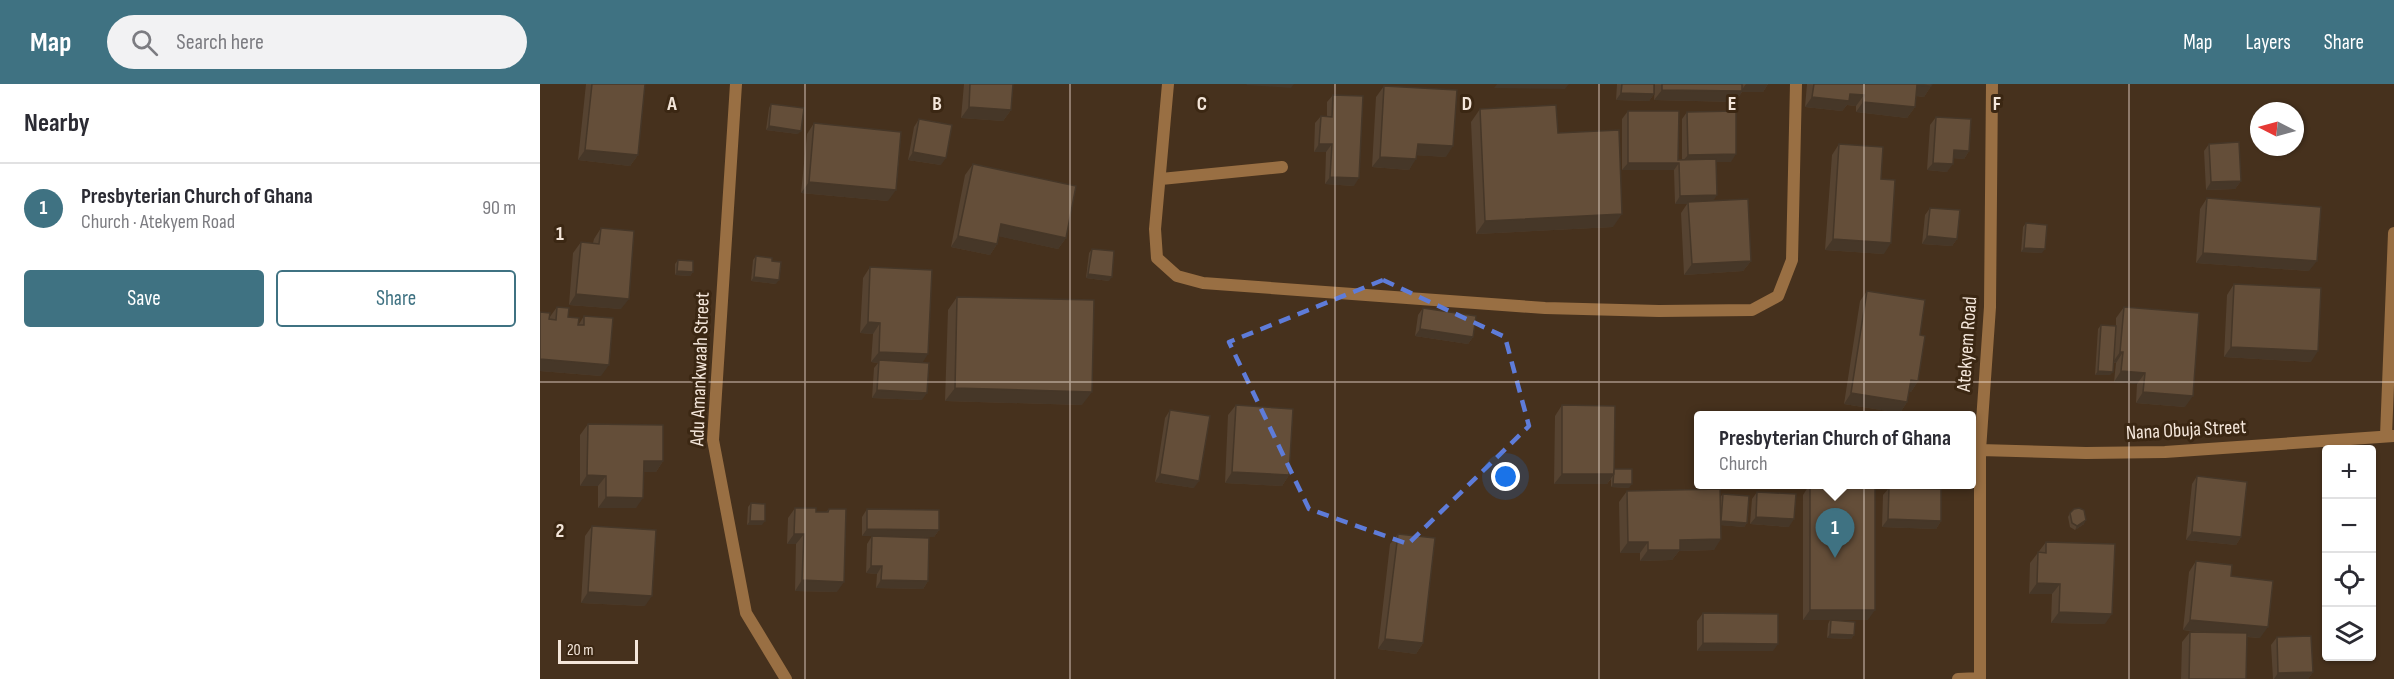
<!DOCTYPE html>
<html lang="en">
<head>
<meta charset="utf-8">
<style>
	body { margin:0; font-family:"Sofia Sans Condensed",sans-serif; background:#f2f2f3; color:#2b2b33 }
	.controls { position:absolute; right:18px; bottom:18px; display:grid; overflow:hidden; border-radius:6px; box-shadow:0 2px 4px #0004 }
	.controls button { width:54px; height:54px; display:grid; place-items:center; padding:0; border:0; border-bottom:2px solid #e1e1e2; background:#fff; color:#2b2b33; font:30px sans-serif }
	.compass { position:absolute; left:1710px; top:18px; width:54px; height:54px; border-radius:50%; background:#fff; box-shadow:0 2px 4px #0004; rotate:276deg }
	.scale { position:absolute; left:18px; bottom:15px; width:80px; box-sizing:border-box; padding-left:6px; border:3px solid #f4e6da; border-top:0; font-size:16px; line-height:21px; white-space:nowrap; color:#f4e6da; -webkit-text-stroke:4px #3b2713; paint-order:stroke }
	.you { position:absolute; left:966px; top:393px; width:21px; height:21px; margin:-15px; border:4px solid #fff; border-radius:50%; background:#1a73e8; box-shadow:0 0 0 9px #1a73e833 }
	.badge { display:grid; place-items:center; width:39px; height:39px; border-radius:50%; background:#3f7282; color:#fff; font-size:20px; font-weight:700 }
	.pin { position:absolute; translate:-50% -50px; filter:drop-shadow(0 2px 3px #0008) }
	.pin::after { content:''; position:absolute; top:32px; width:21px; height:18px; background:inherit; clip-path:polygon(0 0,100% 0,50% 100%) }
	.popup { position:absolute; left:1154px; top:327px; width:282px; height:78px; box-sizing:border-box; display:grid; place-content:center; border-radius:6px; background:#fff; filter:drop-shadow(0 2px 4px #0005); font-size:20px; white-space:nowrap; color:#7c7c81 }
	.popup b { font-size:22px; color:#2b2b33 }
	.popup::after { content:''; position:absolute; left:50%; top:100%; margin-left:-12px; border:12px solid transparent; border-top-color:#fff }
	.list { margin:0; padding:0; list-style:none }
	h2 { display:flex; justify-content:space-between; align-items:center; height:78px; margin:0; padding:0 24px; font-size:26px }
	h2 small { font-size:20px; font-weight:400; color:#7c7c81 }
	.list li { display:grid; grid-template-columns:39px 1fr auto; gap:18px; align-items:center; box-sizing:border-box; height:90px; padding:0 24px; border-top:2px solid #e1e1e2 }
	.list b { display:block; font-size:22px; white-space:nowrap }
	.list p { margin:0; font-size:20px; white-space:nowrap; color:#7c7c81 }
	.list em { font-size:20px; font-style:normal; color:#7c7c81 }
	.actions { display:flex; gap:12px; padding:18px 24px }
	.actions a { flex:1; padding:14px 0; border:2px solid #3f7282; border-radius:6px; text-align:center; font-size:21px; color:#3f7282 }
	.actions .main { background:#3f7282; color:#fff }
	.icon { flex:none; width:33px; height:33px; fill:none; stroke:currentColor; stroke-width:2; stroke-linecap:round; stroke-linejoin:round }
	.map { position:relative; flex:none; width:1854px; height:595px; overflow:hidden }
	header { display:flex; align-items:center; gap:36px; box-sizing:border-box; height:84px; padding:0 30px; background:#3f7282; color:#fff }
	header strong { font-size:28px }
	nav { display:flex; gap:33px; margin-inline-start:auto; font-size:21px }
	.search { width:420px; height:54px; background:#f2f2f3; display:flex; align-items:center; gap:15px; box-sizing:border-box; padding:0 21px; border-radius:33px; color:#7c7c81; font-size:22px }
	main { display:flex }
	aside { flex:1; background:#fff }
	.map>svg:first-child { display:block }
	.lines { fill:none; stroke-linecap:round; stroke-linejoin:round }
	.street { stroke:#996f43; stroke-width:12 }
	.wall { fill:#564331 }
	.shaded-wall { fill:#463728 }
	.building { fill:#644e39; stroke:#463728; stroke-width:1.5 }
	.marked { fill:none; stroke:#5e7cd9; stroke-width:4.5; stroke-dasharray:12 8; stroke-linejoin:round }
	.grid { fill:none; stroke:#f4e6da; stroke-width:1.5; stroke-opacity:0.55 }
	.labels { text-anchor:middle; dominant-baseline:central; stroke-width:6; stroke-linejoin:round; paint-order:stroke }
	.street-label { font-size:20px; fill:#f4e6da; stroke:#3b2713 }
	.grid-label { font-size:20px; text-anchor:middle; font-weight:bold; fill:#f4e6da; stroke:#3b2713; stroke-width:6; stroke-linejoin:round; paint-order:stroke }
</style>
</head>
<body>
<header>
<strong>Map</strong>
<div class="search"><svg class="icon" aria-label="search" viewBox="0 0 24 24"><circle cx="10" cy="10" r="6"/><path d="M15 15l6 6"/></svg>Search here</div>
<nav><a>Map</a><a>Layers</a><a>Share</a></nav>
</header>
<main>
<aside>
<h2>Nearby<small></small></h2>
<ul class="list">
<li><span class="badge">1</span><div><b>Presbyterian Church of Ghana</b><p>Church · Atekyem Road</p></div><em>90 m</em></li>
</ul>
<div class="actions"><a class="main">Save</a><a>Share</a></div>
</aside>
<div class="map">
<svg width="1854" height="595" viewBox="0 0 1854 595">
	<rect width="100%" height="100%" fill="#46311d"/>
	<g class="lines">
		<path class="street" d="M196 0 173 356 206 529 246 595
			M628 0 615 145 617 174 637 192 663 199 1005 224 1119 227 1212 226 1238 212 1252 176 1256 0
			M621 95 742 83
			M1846 352 1854 149
			M1440 366 1546 369 1625 368 1854 352
			M1418 595 1440 594
			M1440 595V366L1450 223 1452 0"/>
	</g>
	<path class="wall" d="M46 0H105L98 71 90 82 38 76Z
		M424 0H473L471 26 463 37 421 34Z
		M1077 0H1114V10L1109 17 1076 16Z
		M1115 0H1228L1223 8H1202L1195 18 1114 16Z
		M1267 0H1392L1391 2 1384 13 1376 12 1375 23 1367 34 1316 28V22L1307 21 1302 27 1265 23Z
		M844 2 906 73 877 71 869 86 832 83 836 13Z
		M793 11 814 102 785 100 786 68H774L775 39 781 32H787V18Z
		M231 20 258 50 226 46 229 24Z
		M940 25 1018 49 1073 143 936 150 931 38Z
		M1088 27 1138 76H1142V35L1147 28 1191 78H1176L1173 117 1211 177 1203 187 1144 191 1141 129 1147 120H1135L1134 86H1082V35Z
		M1396 33 1429 67 1424 75 1413 74 1407 88 1387 86 1390 41Z
		M379 35 401 81 368 76 374 43Z
		M274 39 348 117 261 109 267 50Z
		M1299 60 1341 95 1344 170 1285 166 1292 71Z
		M1669 60 1701 97 1695 105 1666 106 1664 67Z
		M433 80 526 154 518 165 459 152 457 160 450 171 411 163 425 91Z
		M1667 114 1769 187 1656 179 1660 125Z
		M1390 124 1417 155 1412 162 1382 160 1385 131Z
		M1486 139 1502 169 1481 168 1483 143Z
		M61 144 81 225 29 221 33 169 41 158 53 159 54 155Z
		M552 165 569 197 546 194 549 169Z
		M216 172 232 177 236 200 211 197 213 176Z
		M138 176 153 188 150 192 135 191V180Z
		M330 183 382 278V316L332 314 334 284 338 279 331 278 333 250 320 249 323 194Z
		M1694 200 1771 278 1684 273 1687 211Z
		M1327 207 1380 251 1378 297 1371 308 1369 307 1367 318 1360 329 1304 320 1320 217Z
		M417 213 542 321 405 317 408 226Z
		M17 223 28 233 39 240 44 232 61 292 0 287V228L9 234Z
		M1584 223 1645 323 1596 319 1597 300 1574 298 1576 279H1574L1570 291H1555L1558 245 1561 241 1576 242V234Z
		M883 224 933 253 928 260 875 252 878 231Z
		M696 321 749 391 742 402 685 399 688 331Z
		M1022 321 1074 385 1089 404 1071 403V395L1067 400H1014L1015 332Z
		M630 326 654 404 615 398 625 334Z
		M48 340 123 377 116 388H104L96 424H58V402H40V351Z
		M1657 392 1701 453 1696 461 1646 456 1652 400Z
		M1270 400 1328 536H1295L1314 551 1311 555 1287 554 1288 540 1290 536H1263V411Z
		M1349 404 1401 437 1396 445 1342 443 1343 411Z
		M1087 407 1180 413 1183 410 1207 439 1204 443 1181 441 1174 466 1139 467 1132 476 1100 477V469H1080L1079 418Z
		M1217 408 1249 443 1210 440 1212 415Z
		M211 419 222 441H207L208 423Z
		M255 424 276 428H286L289 425 297 508 255 507 256 460H247L248 434Z
		M327 425 399 446 394 453 337 452 388 497 383 505 336 504 337 490 326 489 327 460 332 452H322V433Z
		M1530 429 1544 440 1535 446 1530 443 1528 433Z
		M52 442 105 522 41 519 45 452Z
		M858 450 883 559 876 570 838 565 850 460Z
		M1506 458 1565 540 1511 539 1512 510H1489L1490 479Z
		M1656 477 1691 492 1720 554 1707 553 1706 595H1641L1642 558 1650 548H1657L1643 546 1649 488Z
		M1163 529 1233 567H1157V537Z
		M1737 553 1773 588 1768 595H1733L1731 561Z"/>
	<path class="shaded-wall" d="M707 0H754L751 4 706 1Z
		M957 0H1029L1025 5 954 4Z
		M1206 0H1228L1223 8H1202L1195 18 1114 16 1122 6 1201 7Z
		M1377 1 1391 2 1384 13 1369 11Z
		M1081 9 1114 10 1109 17 1076 16Z
		M1310 10 1324 11 1316 22 1307 21 1302 27 1265 23 1272 13Z
		M1323 18 1375 23 1367 34 1316 28Z
		M429 23 471 26 463 37 421 34Z
		M229 42 261 47 258 50 226 46Z
		M779 60H792L786 68H774Z
		M878 60 913 62 906 73 870 71Z
		M45 66 98 71 90 82 38 76Z
		M1414 66 1429 67 1424 75 1408 74Z
		M373 68 406 74 401 81 368 76Z
		M1196 70 1191 78H1142L1148 71Z
		M840 73 876 75 869 86 832 83Z
		M1088 79H1139L1134 86H1082Z
		M1393 79 1413 80 1407 88 1387 86Z
		M790 93 819 94 814 102 785 100Z
		M1701 97 1695 105 1666 106 1671 98Z
		M269 98 356 106 348 117 261 109Z
		M1177 111 1172 119 1148 118 1147 120H1135L1140 112Z
		M1082 130 1073 143 936 150 945 137Z
		M461 140 526 154 518 165 453 151Z
		M418 152 457 160 450 171 411 163Z
		M1387 152 1417 155 1412 162 1382 160Z
		M1293 155 1351 159 1344 170 1285 166Z
		M1484 164 1505 165 1502 169 1481 168Z
		M1663 169 1777 177 1769 187 1656 179Z
		M1211 177 1203 187 1144 191 1152 180Z
		M137 187 153 188 150 192 135 191Z
		M548 190 572 193 569 197 546 194Z
		M214 193 239 196 236 200 211 197Z
		M36 210 89 215 81 225 29 221Z
		M328 238 340 239 333 250 320 249Z
		M880 245 933 253 928 260 875 252Z
		M1691 263 1778 267 1771 278 1684 273Z
		M339 268 388 270 381 281 339 276 338 279 331 278Z
		M1580 268H1583L1576 279 1573 278Z
		M0 275 69 281 61 292 0 287Z
		M1558 287 1573 288 1570 291H1555Z
		M1581 287 1605 289 1597 300 1574 298Z
		M1371 296 1378 297 1371 308 1364 306Z
		M415 304 552 308 542 321 405 317Z
		M337 306 387 309 382 316 332 314Z
		M1603 308 1653 312 1645 323 1596 319Z
		M1311 309 1367 318 1360 329 1304 320Z
		M104 377H123L116 388H96Z
		M692 388 749 391 742 402 685 399Z
		M620 390 659 397 654 404 615 398Z
		M1022 390H1074L1067 400H1014Z
		M47 391 66 392 58 402H40Z
		M1073 400H1092L1089 404 1071 403Z
		M66 413 103 414 96 424H58Z
		M1216 433 1254 435 1249 443 1210 440Z
		M1348 435 1401 437 1396 445 1342 443Z
		M1546 436 1544 440 1535 446 1537 442Z
		M210 437H225L222 441H207Z
		M1181 437 1207 439 1204 443 1178 441Z
		M327 445 399 446 394 453 322 452Z
		M1652 448 1701 453 1696 461 1646 456Z
		M254 450H264L256 460H247Z
		M1181 455 1174 466 1139 467 1132 476 1100 477 1108 466 1140 456Z
		M1088 458H1108L1100 469H1080Z
		M331 482H342L337 490 326 489Z
		M262 496 304 498 297 508 255 507Z
		M341 496 388 497 383 505 336 504Z
		M1497 499 1520 500 1512 510H1489Z
		M48 508 112 512 105 522 41 519Z
		M1270 526H1335L1328 536H1263Z
		M1519 528 1572 530 1565 540 1511 539Z
		M1650 536 1728 543 1720 554 1643 546Z
		M1290 550 1314 551 1311 555 1287 554Z
		M845 555 883 559 876 570 838 565Z
		M1163 559 1238 560 1233 567H1157Z
		M1773 588 1768 595H1734L1738 589Z"/>
	<path class="building" d="M52 0H105L98 71 45 66Z
		M430 0H473L471 26 429 23Z
		M1082 0H1114V10L1081 9Z
		M1122 0H1202V7L1122 6Z
		M1274 0H1392L1391 2 1377 1 1375 23 1323 18 1324 11 1310 10 1309 17 1272 13Z
		M844 2 917 6 913 62 878 60 876 75 840 73Z
		M793 11 823 12 819 94 790 93 792 60H779L781 32 792 33Z
		M231 20 264 24 261 47 229 42Z
		M1016 21 1018 49 1079 46 1082 130 945 137 940 25Z
		M1088 27H1139L1138 76 1176 75 1177 111 1140 112 1139 79H1088Z
		M1196 27V70L1148 71 1147 28Z
		M1396 33 1431 35 1429 67 1414 66 1413 80 1393 79Z
		M379 35 412 41 406 74 373 68Z
		M274 39 361 48 356 106 269 98Z
		M1699 58 1701 97 1671 98 1669 60Z
		M1299 60 1343 63 1341 95 1355 96 1351 159 1293 155Z
		M433 80 536 102 526 154 461 140 457 160 418 152Z
		M1667 114 1781 123 1777 177 1663 169Z
		M1208 115 1211 177 1152 180 1148 118Z
		M1390 124 1420 126 1417 155 1387 152Z
		M1486 139 1507 141 1505 165 1484 164Z
		M61 144 94 147 89 215 36 210 41 158 59 160Z
		M552 165 574 167 572 193 548 190Z
		M216 172 232 174V177L241 178 239 196 214 193Z
		M138 176 153 177V188L137 187Z
		M330 183 392 186 388 270 339 268 340 239 328 238Z
		M1694 200 1781 204 1778 267 1691 263Z
		M1327 207 1385 216 1380 251 1385 252 1378 297 1371 296 1367 318 1311 309Z
		M417 213 554 216 552 308 415 304Z
		M17 223 29 224 28 233 39 234 38 241H44V232L73 234 69 281 0 275V228L10 229 9 235 16 236Z
		M1584 223 1659 229 1653 312 1603 308 1605 289 1581 287 1583 268H1580Z
		M883 224 936 232 933 253 880 245Z
		M1561 241 1576 242 1573 288 1558 287Z
		M339 276 389 279 387 309 337 306Z
		M696 321 753 325 749 391 692 388Z
		M1022 321 1075 322 1074 390H1022Z
		M630 326 670 332 659 397 620 390Z
		M48 340 123 341V377H104L103 414 66 413V392L47 391Z
		M1074 385H1092V400H1073Z
		M1657 392 1707 398 1701 453 1652 448Z
		M1270 400H1335V526H1270Z
		M1349 404 1401 405V437L1348 435Z
		M1180 405 1181 455 1140 456V466H1108V458H1088L1087 407Z
		M1217 408 1256 410 1254 435 1216 433Z
		M1183 410 1209 412 1207 439 1181 437Z
		M211 419 225 420V437H210Z
		M255 424H276V428H288L289 425H306L304 498 262 496 264 450H254Z
		M1539 424 1544 426 1546 436 1537 442 1532 439 1530 429 1534 425Z
		M327 425 399 426V446L327 445Z
		M52 442 116 446 112 512 48 508Z
		M858 450 895 454 883 559 845 555Z
		M332 452 389 454 388 497 341 496 342 482H331Z
		M1506 458 1575 460 1572 530 1519 528 1520 500 1497 499 1498 468 1506 469Z
		M1656 477 1692 481 1691 492 1733 497 1728 543 1650 536Z
		M1163 529 1238 530V560L1163 559Z
		M1291 536 1315 538 1314 551 1290 550Z
		M1650 548 1707 549 1706 595H1649Z
		M1771 552 1773 588 1738 589 1737 553Z"/>
	<path class="marked" d="M843 196 965 253 989 342 868 460 769 425 689 258Z"/>
	<path class="grid" d="M265 0V595M530 0V595M795 0V595M1059 0V595M1324 0V595M1589 0V595M0 298H1854"/>
	<g class="labels">
		<g class="street-label">
			<text transform="translate(1427 260) rotate(-86)">Atekyem Road</text>
			<text transform="translate(160 285) rotate(-88)">Adu Amankwaah Street</text>
			<text transform="translate(1646 346) rotate(-3)">Nana Obuja Street</text>
		</g>
	</g>
	<g class="grid-label">
		<text x="132" y="26">A</text>
		<text x="397" y="26">B</text>
		<text x="662" y="26">C</text>
		<text x="927" y="26">D</text>
		<text x="1192" y="26">E</text>
		<text x="1457" y="26">F</text>
		<text x="20" y="156">1</text>
		<text x="20" y="453">2</text>
	</g>
</svg>
<div class="controls">
<button>+</button>
<button>−</button>
<button><svg class="icon" aria-label="locate" viewBox="0 0 24 24"><circle cx="12" cy="12" r="6"/><path d="M12 2v4M12 18v4M2 12h4M18 12h4"/></svg></button>
<button><svg class="icon" aria-label="layers" viewBox="0 0 24 24"><path d="M12 4l9 5-9 5-9-5zM3 14l9 5 9-5"/></svg></button>
</div>
<svg class="compass" viewBox="-18 -18 36 36"><path d="M0-13l5 13h-10z" fill="#e53935"/><path d="M0 13l5-13h-10z" fill="#7c7c81"/></svg>
<div class="scale">20 m</div>
<div class="you"></div>
<div class="pin badge" style="left:1295px;top:474px">1</div>
<div class="popup"><b>Presbyterian Church of Ghana</b>Church</div>
</div>
</main>
</body>
</html>
